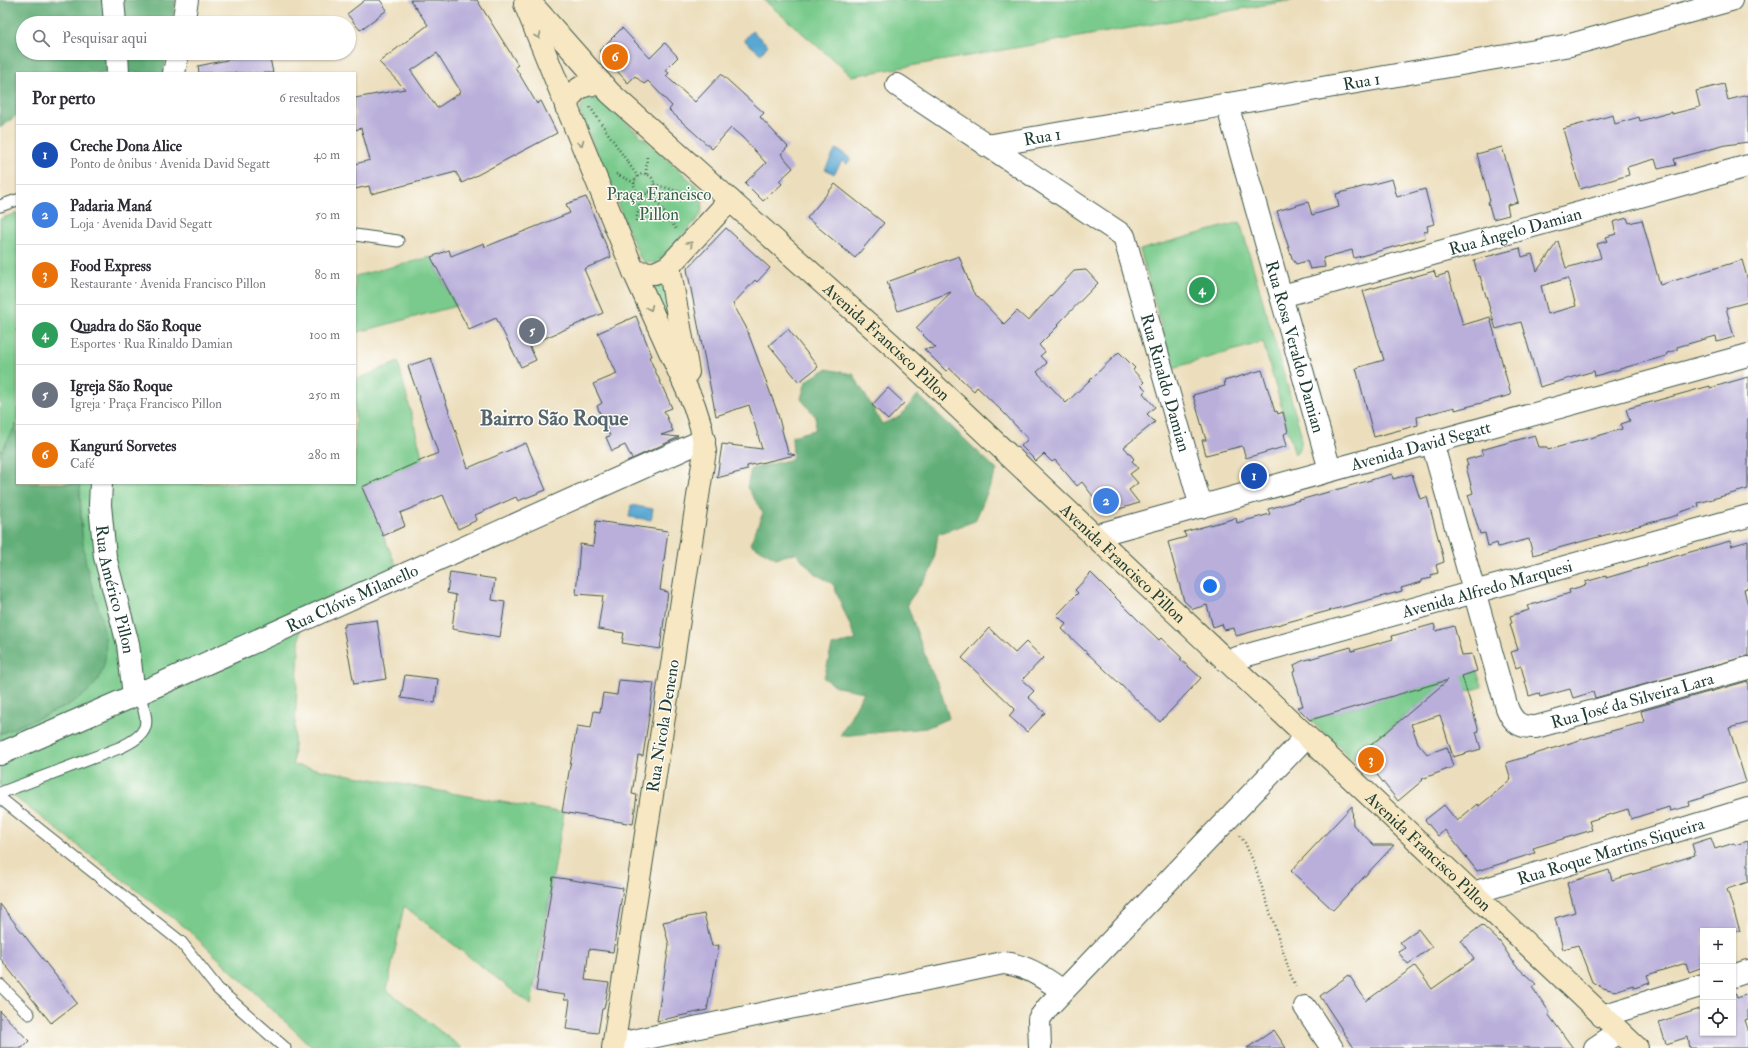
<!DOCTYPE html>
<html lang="pt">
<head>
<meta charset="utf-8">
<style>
	body { margin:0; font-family:"IM FELL Double Pica",serif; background:#f7f7f7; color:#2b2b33 }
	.controls { position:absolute; right:12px; bottom:12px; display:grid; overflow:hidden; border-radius:0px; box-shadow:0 1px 3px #0004 }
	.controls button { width:36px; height:36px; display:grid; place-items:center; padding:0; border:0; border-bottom:1px solid #e1e1e2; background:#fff; color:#2b2b33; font:20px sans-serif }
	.you { position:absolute; left:1210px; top:586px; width:14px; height:14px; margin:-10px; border:3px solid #fff; border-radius:50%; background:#1a73e8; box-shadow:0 0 0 6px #1a73e833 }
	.badge { display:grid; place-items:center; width:26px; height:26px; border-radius:50%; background:#0f766e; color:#fff; font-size:13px; font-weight:700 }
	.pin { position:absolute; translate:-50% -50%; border:2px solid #fff; box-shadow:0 1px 4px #0006 }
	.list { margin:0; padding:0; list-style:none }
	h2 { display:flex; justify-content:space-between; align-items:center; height:52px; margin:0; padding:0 16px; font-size:17px }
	h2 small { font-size:13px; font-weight:400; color:#7c7c81 }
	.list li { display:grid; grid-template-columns:26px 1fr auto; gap:12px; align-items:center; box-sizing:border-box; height:60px; padding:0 16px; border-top:1px solid #e1e1e2 }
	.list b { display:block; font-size:15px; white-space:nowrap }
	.list p { margin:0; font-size:13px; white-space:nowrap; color:#7c7c81 }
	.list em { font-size:13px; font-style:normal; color:#7c7c81 }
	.icon { flex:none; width:22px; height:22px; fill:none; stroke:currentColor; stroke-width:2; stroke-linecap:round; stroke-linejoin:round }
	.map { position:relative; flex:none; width:1748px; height:1048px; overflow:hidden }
	.search { position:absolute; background:#fff; box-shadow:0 1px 3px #0004; left:16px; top:16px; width:340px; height:44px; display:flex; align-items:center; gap:10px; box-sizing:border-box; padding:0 14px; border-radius:22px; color:#7c7c81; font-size:15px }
	.panel { position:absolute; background:#fff; box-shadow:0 1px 3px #0004; left:16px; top:72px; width:340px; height:412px; border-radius:0px }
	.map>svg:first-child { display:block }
	.green { fill:#79ca8c; stroke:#4c8460 }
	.forest { fill:#62ae78; stroke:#407656 }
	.water { fill:#5aa7d3; stroke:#3c7284 }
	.building { fill:#b9afda; fill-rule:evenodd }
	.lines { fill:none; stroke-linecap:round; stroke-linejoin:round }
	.lane-casing { stroke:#3e5548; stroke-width:13 }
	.street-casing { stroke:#3e5548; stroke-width:24 }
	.secondary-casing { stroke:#3e5548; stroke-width:24 }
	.path { stroke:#3e5548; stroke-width:2.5; stroke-dasharray:1 3; stroke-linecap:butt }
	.lane { stroke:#fff; stroke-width:11 }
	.street { stroke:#fff; stroke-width:22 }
	.secondary { stroke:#f7e8c3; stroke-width:22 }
	.oneway { stroke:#8b927c }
	.labels { text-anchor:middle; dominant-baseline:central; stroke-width:3; stroke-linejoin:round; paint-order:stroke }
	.street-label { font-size:17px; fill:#1f3d34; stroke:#fdfcf7 }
	.park-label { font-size:17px; fill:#36604a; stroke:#fdfcf7 }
	.district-label { font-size:21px; font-weight:bold; fill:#55656e; stroke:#fdfcf7 }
</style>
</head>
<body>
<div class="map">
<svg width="1748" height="1048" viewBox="0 0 1748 1048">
	<rect width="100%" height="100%" fill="#fdfcf7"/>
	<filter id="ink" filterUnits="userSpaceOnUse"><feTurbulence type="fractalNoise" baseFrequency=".025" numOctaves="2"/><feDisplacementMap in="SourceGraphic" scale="8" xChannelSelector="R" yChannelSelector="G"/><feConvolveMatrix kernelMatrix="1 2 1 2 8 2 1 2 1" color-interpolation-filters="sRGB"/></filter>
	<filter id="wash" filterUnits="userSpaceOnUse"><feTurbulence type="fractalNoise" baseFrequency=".012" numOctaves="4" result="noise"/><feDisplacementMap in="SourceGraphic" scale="16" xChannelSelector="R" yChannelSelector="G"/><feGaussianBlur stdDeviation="0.9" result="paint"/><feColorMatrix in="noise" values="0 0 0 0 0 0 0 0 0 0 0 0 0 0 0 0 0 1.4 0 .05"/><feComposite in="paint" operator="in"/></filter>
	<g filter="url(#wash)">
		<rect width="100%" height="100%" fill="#ecdebc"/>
		<path class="green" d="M764 0H1293L852 76Z
			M593 97 601 100 701 190 703 201 701 215 657 263 644 262 640 258 580 113C580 105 584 99 593 97Z
			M17 213V423L0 454V219Z
			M1240 222 1301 433V445L1295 455 1263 342 1173 368 1140 250Z
			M431 257 456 306 355 333V276Z
			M664 281 673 334 651 284Z
			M398 362 423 460 362 487 397 567 301 610 293 765 564 813 531 1005 404 906 387 990 462 1048H313L186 928 0 786V734L69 705 91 583 85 560 82 535 80 483H355V380Z
			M1477 671 1482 687 1416 707 1353 760 1310 720Z"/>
		<path class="forest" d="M0 0H176L172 23H23V53H166L164 73H17V115L0 128Z
			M826 369 853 374 882 424 899 417 918 395 997 470 975 521 938 534 933 567 907 604 929 667 939 686 949 718 926 728 840 736 864 692 837 687 824 678 832 646 856 640 833 584 814 573 796 553 776 558 750 544 763 513 747 487 751 469 793 459 792 436 815 430 816 417 801 399 806 381Z
			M17 423V483H80C80 508 81 533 85 558 92 602 128 660 85 694 65 710 24 723 0 734V454Z"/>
		<path class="water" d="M752 31 768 45 761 54 744 40Z
			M836 149 851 158 847 164 842 161 834 174 825 169Z
			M631 505 653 509 651 520 629 517Z"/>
		<g id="blocks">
			<path class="building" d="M365 0H380L387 10 360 30 347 14Z
				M410 0H477L518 65 515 67 537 104 541 101 557 133 462 183 456 172 371 194 369 186 355 189V164L370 160 361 128 355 130V98L405 89 379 62 428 25ZM437 53 461 92 437 108 411 71Z
				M622 28 650 58 665 43 678 57 665 70 669 73 666 76 695 102 721 74 764 113 760 117 788 147 781 154 793 168 779 181 782 184 763 201 745 183 766 163 742 137 731 128 712 149 669 110 672 106 648 81 644 84 635 76 628 83 599 51Z
				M261 53H269L273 73H199L198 66Z
				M1724 84 1728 100 1748 95V142L1726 145 1674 159 1676 165 1658 169 1655 159 1627 167 1629 175 1580 189 1563 129 1613 115 1615 124 1639 117 1640 121 1672 112V114L1700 107 1696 91Z
				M1502 147 1518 202 1507 205 1509 215 1493 219 1488 202 1490 201 1477 154Z
				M1392 179 1397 197 1425 189 1434 224 1427 226 1428 231 1424 232 1425 238 1354 258 1352 250 1323 258 1325 267 1310 269 1307 261 1296 264 1292 258 1277 211 1308 202 1312 215 1339 207 1336 194Z
				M835 184 884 223 855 258 807 218Z
				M586 197 611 257 584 269 603 313 529 345 536 360 521 367 496 318 469 330 431 257 449 250 451 256 484 243 485 247 570 213 566 204Z
				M1627 218 1629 223 1642 220 1660 285 1742 260 1748 281V302L1726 308 1734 337 1717 342 1716 336 1677 347V350L1667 353 1666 356 1595 376 1594 371 1540 387 1521 322 1496 329 1480 276H1478L1474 260 1520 248 1522 257 1532 254 1537 271 1558 241 1566 268 1601 258 1597 244 1608 241 1606 237 1616 234 1613 222ZM1568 278 1576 306 1548 314 1541 286Z
				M726 228 770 268 757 282 755 280 733 304 746 327 777 411 788 453 795 455 747 466V470L717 478 722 444 762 449 749 405 716 416 687 269Z
				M959 256 973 292 1004 324 1017 311 1028 321 1074 271 1086 270 1098 283 1058 324 1059 325 1039 345 1045 352 1040 356 1047 363 1037 372 1066 403 1119 352 1135 368 1133 370 1144 382 1141 385 1146 390 1143 393 1155 407 1147 414 1155 422 1124 447 1134 459 1132 461 1138 468 1130 474 1138 483 1129 490 1139 503 1106 513 1082 482 1077 486 1055 460 1052 462 1044 454 1036 461 1021 446 1028 439 1004 413 977 387 974 391 949 368 946 371 924 349 936 348 916 328 951 292 898 311 887 282Z
				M1434 271 1436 277 1448 273 1463 325 1490 317 1511 395 1455 410V407L1417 417 1418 425 1374 437 1356 368 1384 360 1363 291Z
				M636 316 652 356 649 357 672 408 664 411 673 431 661 435 679 437 632 459 625 445 612 451 606 437 610 436 597 406 602 403 593 384 617 374 598 333Z
				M788 329 818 367 799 382 769 345Z
				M431 358 468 468 526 443 546 490 518 501 516 497 475 515 477 520 458 529 443 495 400 513 405 526 383 536 362 487 438 453 408 366Z
				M1262 370 1275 412 1277 411 1278 414 1283 412 1288 432 1284 434 1287 446 1246 458 1242 446 1206 455 1202 440H1206L1193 395 1225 386 1224 381Z
				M1748 377V489L1698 503 1699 506 1678 513V515L1533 555 1529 539 1498 547 1497 543 1488 546 1485 533 1480 534 1468 495 1473 493 1466 466H1468L1466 460 1483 455 1481 450 1535 435 1539 447H1547L1548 450 1622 429 1621 424 1630 421 1626 409 1710 386V388Z
				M888 388 904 403 888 420 872 405Z
				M1392 474 1393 479 1412 474 1420 499 1427 497 1443 556 1444 562 1436 565 1438 573 1431 575 1432 578 1422 580V582L1401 588 1402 591 1236 636 1234 628 1224 630 1222 624 1213 627 1207 605 1193 609 1184 601 1168 542 1186 537 1184 532 1236 518 1237 523 1270 514 1268 509Z
				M596 521 668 531 660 590 668 592 660 649 622 643 624 633 598 629 603 596 576 594 580 544 593 546Z
				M1730 541 1731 546 1748 541V588L1744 589 1748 606V656L1595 698 1593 692 1573 698 1570 689 1540 697 1539 693 1529 696 1521 666 1516 668 1511 652 1518 650 1510 624 1512 623 1510 616 1529 610 1527 606 1570 593 1569 590 1586 585 1585 582 1606 576V578L1647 566V564Z
				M450 572 495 579 492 600 505 602 500 637 452 629 456 595 447 593Z
				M1091 573 1138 620 1159 640 1161 638 1182 658 1180 659 1201 678 1160 722 1062 629 1066 624 1057 615 1078 593 1075 590Z
				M377 620 386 679 354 684 343 627H345V624Z
				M1434 624 1436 631 1454 626 1462 655 1472 654 1477 671 1462 676 1479 731 1476 732 1481 749 1453 757 1440 715 1411 724 1418 743 1427 754 1447 747 1453 767 1422 779 1423 780 1398 801 1374 771 1372 773 1358 756 1448 680 1310 720 1297 707 1303 706 1293 672 1296 671 1294 665 1302 661 1351 647 1352 651 1393 639 1392 636Z
				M989 628 1015 653 1026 642 1043 658 1022 680 1034 691 1028 697 1045 713 1027 732 1009 716 1015 709 962 658Z
				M405 675 438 679 435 703 401 698Z
				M619 680 654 683 643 756 638 755 632 794 637 795 633 824 562 812 577 726 591 728 594 711 600 712 603 693 617 695Z
				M1748 681V723L1729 728 1746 782 1704 796V797L1689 802 1690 806 1670 811 1669 807 1631 819 1628 809 1589 821 1592 830 1533 848 1535 853 1477 871 1445 830 1438 836 1425 820 1444 805 1457 821 1477 804 1479 806 1511 780 1506 763 1583 739 1644 722 1641 711Z
				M1352 806 1353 825 1374 845H1394L1333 910 1291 871Z
				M1711 838 1715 849 1734 843 1735 845 1748 841V882L1727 889 1740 931H1703V967L1689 972 1686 963 1647 975 1650 983 1634 988 1633 985 1615 991 1603 988 1592 982 1578 945 1563 949 1555 918 1575 912 1567 883 1609 870 1612 880 1645 871 1695 855 1692 844Z
				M553 877 623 888 613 952 589 949 585 980 609 983 604 1009H602L598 1033 566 1029 570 1000H564L565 995 536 991Z
				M0 904 77 1003 51 1023 0 958Z
				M704 914 712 946 719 945 707 1010 657 1021 669 945 663 922Z
				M1482 925 1500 942 1516 966 1536 984 1532 987 1550 1013 1548 1014 1573 1048H1354L1320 996 1349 975 1366 1001 1415 966 1432 989 1474 959 1461 941Z
				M1418 929 1432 947 1408 964 1398 952 1405 948 1400 942Z
				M1733 993H1735L1737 998 1748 994V1019L1745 1020 1748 1029V1048H1690L1688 1037 1666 1044 1659 1022 1703 1008V1033H1733Z
				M0 1011 29 1041 22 1048H0Z
				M1274 1030 1286 1048H1247Z"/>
		</g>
	</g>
	<g filter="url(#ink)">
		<use href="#blocks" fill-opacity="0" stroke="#3e5548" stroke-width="1"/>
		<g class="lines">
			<defs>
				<path id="lane" d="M0 206 17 200
					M355 235 398 241
					M0 793 119 748C150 734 151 724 138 694
					M0 798 181 942 218 989 285 1048
					M0 985 29 1014"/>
				<g id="street">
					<path d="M113 0 115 23"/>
					<path d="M183 23 187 0"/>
					<path d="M117 53 118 73"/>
					<path d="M174 73 178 53"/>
					<path id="s1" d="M897 85 1124 236 1201 507"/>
					<path id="s2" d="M1227 104 1330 470"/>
					<path id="s3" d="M987 146 1570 45 1731 0"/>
					<path id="s4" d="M1282 296 1748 166"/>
					<path id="s5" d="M1432 442 1507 708C1513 723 1521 728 1536 727L1748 668"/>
					<path id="s6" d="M101 483 100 505 105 557 128 644 134 696"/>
					<path id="s7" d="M1094 536 1748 355"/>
					<path id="s8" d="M1226 661 1748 516"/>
					<path id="s9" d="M0 754 138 694 704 440"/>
					<path id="s10" d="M1473 893 1748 809"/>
					<path d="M1733 976 1748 971"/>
					<path d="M1305 1007 1332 1048"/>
					<path d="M1602 1016 1703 985"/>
					<path d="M614 1045 1003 963C1027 965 1044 978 1063 991"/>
					<path d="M1040 1048 1039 1019 1048 1007 1306 737"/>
					<path d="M1595 1048 1619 1032"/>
				</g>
				<g id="secondary">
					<path id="s11" d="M528 0 610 93 891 344 1637 1048"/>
					<path d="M525 4 634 272 694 405 701 427 705 451 613 1048"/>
					<path d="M566 107C572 89 584 82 603 85"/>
					<path d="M669 266 688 372"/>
					<path d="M634 272 655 273 669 266 730 200"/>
				</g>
			</defs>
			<use href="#lane" class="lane-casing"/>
			<use href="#street" class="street-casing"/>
			<use href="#secondary" class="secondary-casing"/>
			<path class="path" d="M590 107 638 177
				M616 174 635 183
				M646 174 647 155
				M634 184a10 10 0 1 1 20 0a10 10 0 1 1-20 0Z
				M654 184 693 196
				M650 192 676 229
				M636 221 642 193
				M1240 836 1245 843 1254 863 1291 976 1297 988"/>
			<use href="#lane" class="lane"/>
			<use href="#street" class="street"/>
			<use href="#secondary" class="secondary"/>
		</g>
		<defs><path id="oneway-chevron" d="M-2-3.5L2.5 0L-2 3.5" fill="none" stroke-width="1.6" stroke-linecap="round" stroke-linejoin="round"/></defs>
		<g class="oneway">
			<use href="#oneway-chevron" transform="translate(538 36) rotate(68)"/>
			<use href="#oneway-chevron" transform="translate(581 143) rotate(68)"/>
			<use href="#oneway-chevron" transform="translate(690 244) rotate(-47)"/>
			<use href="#oneway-chevron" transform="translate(650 308) rotate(66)"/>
		</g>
	</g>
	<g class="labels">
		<g class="street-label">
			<text stroke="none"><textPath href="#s3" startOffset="380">Rua 1</textPath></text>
			<text stroke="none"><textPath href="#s3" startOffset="56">Rua 1</textPath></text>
			<text stroke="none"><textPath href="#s4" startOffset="242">Rua Ângelo Damian</textPath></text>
			<text stroke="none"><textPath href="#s11" startOffset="496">Avenida Francisco Pillon</textPath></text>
			<text stroke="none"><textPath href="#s2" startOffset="252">Rua Rosa Veraldo Damian</textPath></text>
			<text stroke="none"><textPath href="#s1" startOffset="425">Rua Rinaldo Damian</textPath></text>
			<text stroke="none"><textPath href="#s7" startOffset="339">Avenida David Segatt</textPath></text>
			<text stroke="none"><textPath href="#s11" startOffset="820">Avenida Francisco Pillon</textPath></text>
			<text stroke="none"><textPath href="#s8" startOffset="271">Avenida Alfredo Marquesi</textPath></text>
			<text stroke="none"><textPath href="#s6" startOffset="108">Rua Américo Pillon</textPath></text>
			<text stroke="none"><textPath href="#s9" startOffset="385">Rua Clóvis Milanello</textPath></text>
			<text stroke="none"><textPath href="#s5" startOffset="414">Rua José da Silveira Lara</textPath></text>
			<text transform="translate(663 726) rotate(-81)">Rua Nicola Deneno</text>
			<text stroke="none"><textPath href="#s11" startOffset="1240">Avenida Francisco Pillon</textPath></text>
			<text stroke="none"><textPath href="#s10" startOffset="144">Rua Roque Martins Siqueira</textPath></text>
		</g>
		<g class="park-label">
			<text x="659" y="194">Praça Francisco<tspan x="659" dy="20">Pillon</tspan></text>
		</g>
		<g class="district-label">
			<text x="554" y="418">Bairro São Roque</text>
		</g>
	</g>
</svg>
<div class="controls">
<button>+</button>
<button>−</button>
<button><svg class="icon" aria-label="locate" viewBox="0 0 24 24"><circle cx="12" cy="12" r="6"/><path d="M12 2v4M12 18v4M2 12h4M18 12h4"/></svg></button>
</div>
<div class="you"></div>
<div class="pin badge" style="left:1254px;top:476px;background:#1a4fb4">1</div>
<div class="pin badge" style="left:1106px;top:501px;background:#3f7fe0">2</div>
<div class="pin badge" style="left:1371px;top:760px;background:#e8710a">3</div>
<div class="pin badge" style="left:1202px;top:290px;background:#2e9e5b">4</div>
<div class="pin badge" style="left:532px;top:331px;background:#6b7280">5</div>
<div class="pin badge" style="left:615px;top:57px;background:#e8710a">6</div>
<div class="search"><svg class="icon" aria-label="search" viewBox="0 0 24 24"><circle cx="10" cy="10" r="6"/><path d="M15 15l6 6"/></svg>Pesquisar aqui</div>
<section class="panel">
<h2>Por perto<small>6 resultados</small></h2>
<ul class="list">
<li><span class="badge" style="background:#1a4fb4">1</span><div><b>Creche Dona Alice</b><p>Ponto de ônibus · Avenida David Segatt</p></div><em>40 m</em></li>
<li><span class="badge" style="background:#3f7fe0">2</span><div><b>Padaria Maná</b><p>Loja · Avenida David Segatt</p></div><em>50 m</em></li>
<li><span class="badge" style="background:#e8710a">3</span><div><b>Food Express</b><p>Restaurante · Avenida Francisco Pillon</p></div><em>80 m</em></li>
<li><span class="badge" style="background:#2e9e5b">4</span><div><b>Quadra do São Roque</b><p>Esportes · Rua Rinaldo Damian</p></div><em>100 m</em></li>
<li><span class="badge" style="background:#6b7280">5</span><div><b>Igreja São Roque</b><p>Igreja · Praça Francisco Pillon</p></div><em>250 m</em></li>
<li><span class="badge" style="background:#e8710a">6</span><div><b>Kangurú Sorvetes</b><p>Café</p></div><em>280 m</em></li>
</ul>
</section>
</div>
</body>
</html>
